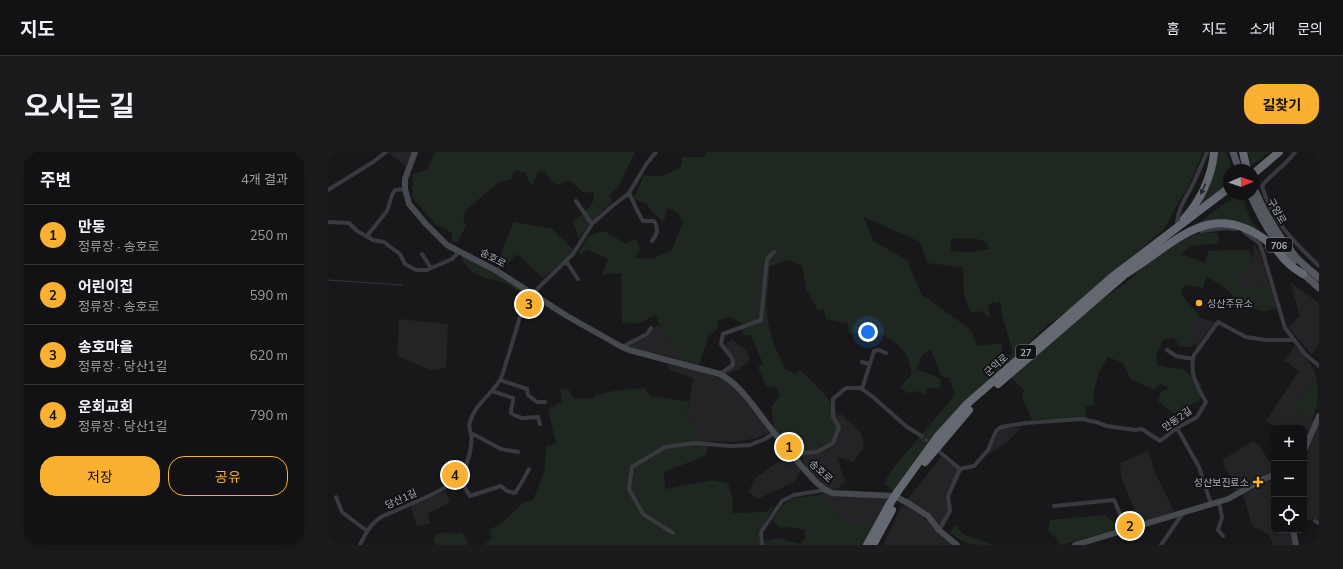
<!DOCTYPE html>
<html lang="ko">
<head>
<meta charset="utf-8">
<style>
	body { margin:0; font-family:Mulish,"Noto Sans KR",sans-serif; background:#1b1b1d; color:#f1f3f6 }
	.controls { position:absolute; right:12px; bottom:12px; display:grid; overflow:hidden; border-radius:8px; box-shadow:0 2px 10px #0003 }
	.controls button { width:36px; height:36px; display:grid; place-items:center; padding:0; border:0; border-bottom:1px solid #313234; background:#121214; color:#f1f3f6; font:20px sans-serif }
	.compass { position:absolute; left:895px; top:12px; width:36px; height:36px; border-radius:50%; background:#121214; box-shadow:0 2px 10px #0003; rotate:88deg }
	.you { position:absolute; left:540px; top:180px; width:14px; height:14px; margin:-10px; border:3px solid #fff; border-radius:50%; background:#1a73e8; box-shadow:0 0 0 6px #1a73e833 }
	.badge { display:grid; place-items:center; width:26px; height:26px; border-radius:50%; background:#fab030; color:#111; font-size:13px; font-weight:700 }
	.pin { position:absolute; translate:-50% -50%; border:2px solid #fff; box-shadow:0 1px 4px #0006 }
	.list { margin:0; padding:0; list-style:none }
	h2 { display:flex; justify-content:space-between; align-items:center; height:52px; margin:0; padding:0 16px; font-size:17px }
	h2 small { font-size:13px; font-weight:400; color:#9c9ea0 }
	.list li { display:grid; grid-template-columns:26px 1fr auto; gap:12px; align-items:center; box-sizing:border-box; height:60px; padding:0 16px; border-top:1px solid #313234 }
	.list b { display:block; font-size:15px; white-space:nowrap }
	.list p { margin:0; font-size:13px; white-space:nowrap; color:#9c9ea0 }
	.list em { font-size:13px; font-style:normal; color:#9c9ea0 }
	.actions { display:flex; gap:8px; padding:12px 16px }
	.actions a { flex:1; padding:9px 0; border:1px solid #fab030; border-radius:16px; text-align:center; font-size:14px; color:#fab030 }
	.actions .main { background:#fab030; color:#111 }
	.icon { flex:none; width:22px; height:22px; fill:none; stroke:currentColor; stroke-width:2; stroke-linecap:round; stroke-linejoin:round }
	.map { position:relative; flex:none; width:991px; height:393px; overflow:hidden; border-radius:16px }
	header { display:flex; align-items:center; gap:24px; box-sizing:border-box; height:56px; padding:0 20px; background:#121214; border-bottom:1px solid #313234 }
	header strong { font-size:19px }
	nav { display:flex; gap:22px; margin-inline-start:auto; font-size:14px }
	.intro { display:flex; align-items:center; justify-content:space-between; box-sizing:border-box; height:96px; padding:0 24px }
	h1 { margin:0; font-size:28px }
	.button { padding:10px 18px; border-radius:16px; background:#fab030; color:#111; font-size:14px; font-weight:700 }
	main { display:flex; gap:24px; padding:0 24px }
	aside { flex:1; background:#121214; border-radius:16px; box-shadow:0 2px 10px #0003 }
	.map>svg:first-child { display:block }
	.built { fill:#242427 }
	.green { fill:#1f2820; fill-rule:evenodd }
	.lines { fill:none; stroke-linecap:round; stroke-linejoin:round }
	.stream { stroke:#2d373f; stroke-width:1 }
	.street-tunnel { stroke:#35363a; stroke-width:4; stroke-dasharray:4 2; stroke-linecap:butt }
	.street { stroke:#393a3f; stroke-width:4 }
	.secondary { stroke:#46494f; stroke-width:6 }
	.primary { stroke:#54575e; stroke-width:7 }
	.highway { stroke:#646870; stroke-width:8 }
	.highway-bridge { stroke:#646870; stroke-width:8 }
	.oneway { fill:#27282c }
	.poi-dot { fill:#fab030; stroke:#131315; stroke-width:1.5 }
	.labels { text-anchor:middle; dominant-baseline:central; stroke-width:4; stroke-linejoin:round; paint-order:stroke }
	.shield { fill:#131315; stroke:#7c8088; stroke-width:1 }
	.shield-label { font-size:9px; font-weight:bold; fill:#a9afba }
	.street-label { font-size:10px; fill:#a9afba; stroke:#131315 }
	.poi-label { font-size:10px; fill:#a9afba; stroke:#131315; text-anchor:start }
</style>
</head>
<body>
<header>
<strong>지도</strong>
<nav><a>홈</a><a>지도</a><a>소개</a><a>문의</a></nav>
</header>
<div class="intro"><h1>오시는 길</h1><a class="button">길찾기</a></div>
<main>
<aside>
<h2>주변<small>4개 결과</small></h2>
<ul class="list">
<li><span class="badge">1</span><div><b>만동</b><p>정류장 · 송호로</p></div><em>250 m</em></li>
<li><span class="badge">2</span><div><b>어린이집</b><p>정류장 · 송호로</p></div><em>590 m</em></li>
<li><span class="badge">3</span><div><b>송호마을</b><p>정류장 · 당산1길</p></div><em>620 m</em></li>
<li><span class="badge">4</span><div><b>운회교회</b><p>정류장 · 당산1길</p></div><em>790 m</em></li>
</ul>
<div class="actions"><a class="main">저장</a><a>공유</a></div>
</aside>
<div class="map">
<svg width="991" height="393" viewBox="0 0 991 393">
	<rect width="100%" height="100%" fill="#18181a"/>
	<path class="built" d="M59 0H85L78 14Z
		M926 92 932 101 941 132 918 138 911 131 912 127 925 107Z
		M962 130 991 151V192L984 203 960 175 972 164Z
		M872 166 887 170 869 194 867 192 863 170Z
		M71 167 120 172 118 216 103 218 69 204Z
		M331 173 333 178 352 203 351 207 299 195V194L320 184 325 176Z
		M404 187 419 199 422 208 411 217 397 223 391 220 407 210 393 196Z
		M967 194 980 208 986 218 988 223 966 255 975 263 987 269 976 296V276H950L938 269 971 219 956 208Z
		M339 212 367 218 401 229 443 280 429 286 407 290 382 289 369 286 367 274 359 263 365 226 342 218Z
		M513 262 534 282 536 296 525 310 509 305 517 330 508 338 500 337 478 316 474 306 505 297 510 283V264Z
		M991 270V367L976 368V310Z
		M669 276H693L680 289 660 303V291Z
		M925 289 931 293 941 309 946 308V323L908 340 894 308Z
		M820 299 828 323 847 361 812 371 793 325 792 311Z
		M613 305 634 319 622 345 623 360 616 375 610 373 579 348Z
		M464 308 473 318 466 330 430 347 421 340 426 327 450 310Z
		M946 327V378H964L966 393H945L941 383 924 374 915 342Z
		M118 339 122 350 100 362 102 371 89 375 83 354Z
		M496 340 558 346 563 348 544 377 542 376 532 373 515 371 504 355 492 343Z
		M578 353 603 371 627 393H555L573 355Z"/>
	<path class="green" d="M107 0H307L291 34 281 44 284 49 259 75 251 86 246 72 244 70C253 63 268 54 266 41L255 40 241 28 229 33 223 29 217 20 210 19 205 32 201 31 198 21 187 18 183 27 171 30 139 57 135 67 138 73 130 90H125L123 80 108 73 84 45 85 22 99 18Z
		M378 0H875L860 35 847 57 836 77 740 159 720 173 662 228 628 257 601 288 566 340 556 331 566 315 627 243 621 226 613 224 603 198 595 202 588 218 605 223 613 228 612 237 600 236 596 243 592 239 580 241 572 235 584 222 579 203 570 193 556 183 521 181 520 171 498 167 496 157 490 158 478 137 474 114 461 108 442 114C440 135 436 158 442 179 445 192 452 205 457 217L467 222 472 218C482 227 506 250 510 263 513 274 509 287 505 297L474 306 452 285 446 275 443 255 452 244 449 236 438 234 430 215 435 212 423 183H415L414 171 402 165 389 169V177L379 186C379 197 373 201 371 213L351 207 352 203 333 178 328 163 309 172 294 170 293 121 274 123 280 107 259 97 253 102 251 100 260 84 276 79 287 85 297 92 308 87 312 96 307 106 324 107 344 98 355 70 350 61 339 56 336 70 326 62 318 51 309 48 306 46 316 23C334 26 339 24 354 13V5H377ZM536 65 592 90 599 111 635 115 636 143 643 161 652 159 662 166 660 155 664 150 669 151 672 148 674 162 685 202 682 203 675 201 673 191 649 194 643 178 598 145 594 144 579 108 545 89ZM623 86 649 87 659 90 661 97 645 100 623 99Z
		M889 0H898L905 18H901V32L868 59 881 35Z
		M920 0H941L923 14Z
		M909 42H914L922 67 934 82 913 70 882 69 864 76Z
		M186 70 224 77 245 97 241 104 215 126 189 102 174 117 169 116 175 108 172 104Z
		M872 81H890L891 91 863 94 853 102 868 107 877 112 880 99 897 98H921L925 107 912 127 911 131 918 138 941 132 949 156 936 159 917 155 897 136 878 124 875 136 856 133 853 140C857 150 867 156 872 166L863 170 867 192 863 195H852L845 185 834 189 828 204 829 213 842 216 855 217 873 231 872 248 846 262 830 249 833 240 841 236 832 232 826 238 802 227 795 211 780 205 771 220 765 242 767 253 757 255 759 266 704 268 694 245 696 238 683 226 760 158 799 130 819 112 849 89Z
		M134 104 161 117 196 139 194 141 175 130 157 126 144 120 133 107Z
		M988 223C991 238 991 254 984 268L975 263 966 255Z
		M316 236 323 244 355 249 361 248 359 263 367 274 369 285 382 289 377 304 336 320 337 337 385 328 400 331 405 349 404 361 438 360 446 353 431 381 432 390 451 386 472 392 477 387V378L461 375 453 376 444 368 455 353 467 346 492 343 504 355 515 371 532 373 546 377 538 393H156L164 386 162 378 177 368 196 350 205 348 217 317 218 294 228 292 220 258 234 249 232 237 241 238 246 247 266 246 267 243 291 238Z
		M777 363 792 376 734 393H731V389L720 379 722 368Z
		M627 373 635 382 664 393C643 393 638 393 622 381Z
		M117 380 123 382 134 380 141 393H110L105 389 107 383Z"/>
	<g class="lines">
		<path class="stream" d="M0 128 74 133"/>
		<path class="street-tunnel" d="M592 283 614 302"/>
		<path class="street" d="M967 0C958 13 944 21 934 34 944 69 966 90 991 114
			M0 38 45 10 58 0
			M301 41 310 60 315 69H326C331 77 329 82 324 89
			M248 49 264 72
			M0 70 21 71 29 79 45 88 56 90 61 94 72 102 77 112 88 118H99L124 107 131 100
			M849 71C850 57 857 47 863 36 869 24 874 12 879 0
			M873 79 897 76 908 77
			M916 80 931 91 934 98 957 176 977 202 991 214
			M39 84 59 59 64 43 67 38 77 37
			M94 102 103 116
			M238 109 250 127
			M294 195 319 182 323 176
			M839 198 848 204 865 207
			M534 210 541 212
			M392 222 405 213 404 206 393 192 395 182 433 168 439 107 446 100
			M172 228 199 237 200 243 209 250H217
			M534 237 546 199 551 198 558 201
			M164 239 185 246C186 251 182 256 183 261 194 269 199 265 210 265L212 272
			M849 276 871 315 883 352
			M143 281 173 297 190 300
			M463 302 489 300 505 291 511 275 505 265V247L518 236H531L534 237 545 245 579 275 592 283
			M632 317 646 314 660 298 668 279 673 275 698 271 753 267 768 270 779 274 807 278 814 277 832 289 849 276 869 265 878 250C869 235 861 220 866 203L890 170 918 185 938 188H966
			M131 326 142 344 173 334 179 339 187 341 194 330 201 317
			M8 345 14 360 39 379
			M891 350 894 365 890 378 895 384
			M726 354 786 348 799 378
			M987 369 991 371
			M611 378 622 359 620 344 632 317 614 302
			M345 381 315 362 301 337 304 315 337 295 367 291 403 294 422 293 437 287 446 281
			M32 393C38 380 43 371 55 364 73 356 120 338 131 325 139 317 145 293 143 282 142 277 140 274 142 270 146 253 164 242 172 228 176 221 177 212 180 205 186 185 192 166 197 146L205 141 245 102 264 72 282 56 301 41 319 11 328 0
			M434 393 433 380 454 349 466 343 497 338
			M833 393 855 361"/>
		<path class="secondary" d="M87 0 77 27V37L81 52 98 72 119 93 169 119 239 164 294 195 301 198 392 222C412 233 423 251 437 269 449 285 462 301 476 317 484 326 492 336 504 341L566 344 580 351 600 364 611 378 629 393
			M976 299 991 264
			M965 378 968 393
			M0 390 2 393
			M747 393 900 347 934 328 946 323"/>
		<path class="primary" d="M905 0 911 18
			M925 34C936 60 950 84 968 105 975 113 984 119 991 126
			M922 42C933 67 947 91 965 111
			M972 119 991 136"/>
		<path class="highway" d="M915 0 919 18
			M925 22 951 0
			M856 67C872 49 884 25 886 0
			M799 121C849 90 885 43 944 93 950 98 954 106 960 111 964 115 970 119 975 122
			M670 232 802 118
			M597 310 641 258
			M570 339 609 285 639 252 784 125 901 36
			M539 393 561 353
			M545 393 564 358"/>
		<path class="highway-bridge" d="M561 353 570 339"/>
	</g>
	<defs><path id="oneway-solid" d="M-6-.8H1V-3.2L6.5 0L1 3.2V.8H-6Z"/></defs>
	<use class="oneway" href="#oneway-solid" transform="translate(875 37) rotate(115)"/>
	<g class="poi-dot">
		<circle cx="871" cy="151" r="4"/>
		<path d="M928 324h4v4h4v4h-4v4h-4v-4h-4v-4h4z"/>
	</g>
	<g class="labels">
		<g class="shield">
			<rect x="938" y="86" width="26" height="14" rx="3"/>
			<rect x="688" y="193" width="20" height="14" rx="3"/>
		</g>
		<g class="shield-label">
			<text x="951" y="93">706</text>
			<text x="698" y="200">27</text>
		</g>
		<g class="street-label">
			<text transform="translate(949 59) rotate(60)">구암로</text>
			<text transform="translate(165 106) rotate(28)">송호로</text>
			<text transform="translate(668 213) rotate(-42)">군익로</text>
			<text transform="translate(849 267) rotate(-35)">만동2길</text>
			<text transform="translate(493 319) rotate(43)">송호로</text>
			<text transform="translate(73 347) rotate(-24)">당산1길</text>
		</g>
		<g class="poi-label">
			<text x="879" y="151">성산주유소</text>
			<text x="921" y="330" text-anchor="end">성산보진료소</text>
		</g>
	</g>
</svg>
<div class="controls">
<button>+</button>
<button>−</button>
<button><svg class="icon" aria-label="locate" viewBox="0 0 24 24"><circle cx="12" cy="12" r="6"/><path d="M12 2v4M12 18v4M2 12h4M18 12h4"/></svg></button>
</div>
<svg class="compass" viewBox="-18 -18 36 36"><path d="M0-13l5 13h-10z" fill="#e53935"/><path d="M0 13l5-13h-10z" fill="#9c9ea0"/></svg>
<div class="you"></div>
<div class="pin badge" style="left:461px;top:295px">1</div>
<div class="pin badge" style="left:802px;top:374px">2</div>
<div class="pin badge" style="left:201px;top:152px">3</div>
<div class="pin badge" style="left:127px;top:323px">4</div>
</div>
</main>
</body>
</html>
